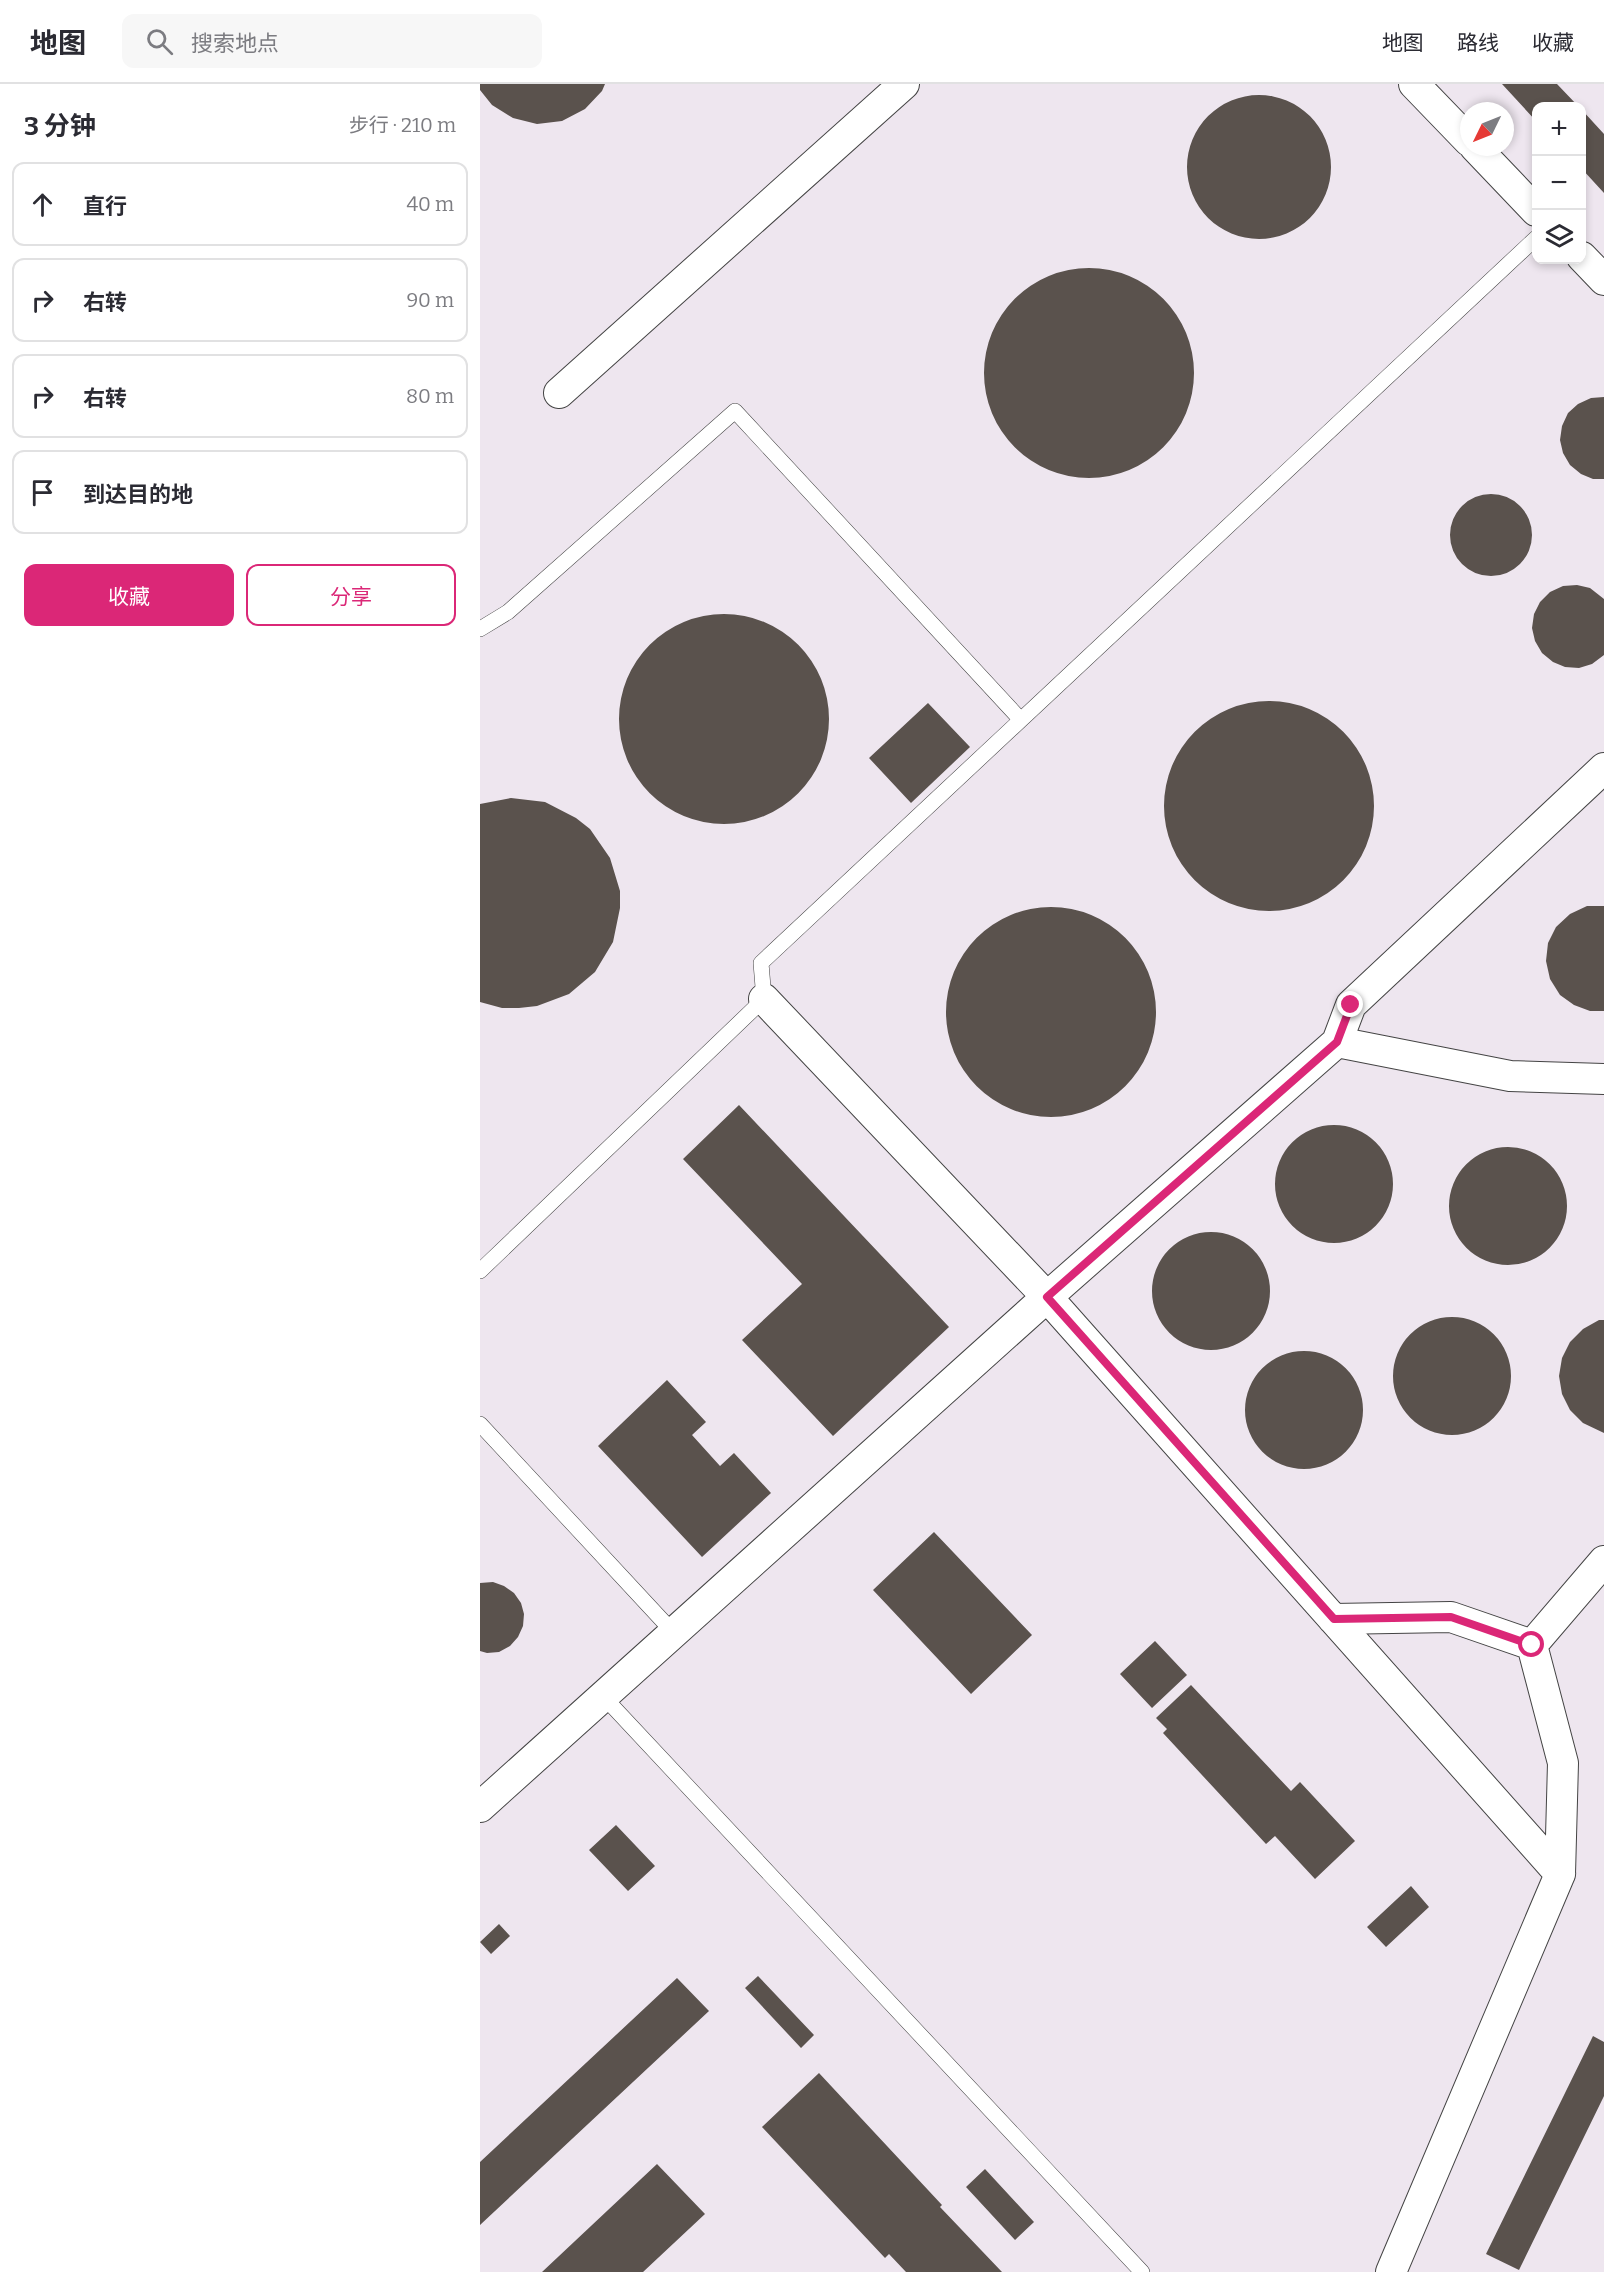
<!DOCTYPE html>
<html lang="zh">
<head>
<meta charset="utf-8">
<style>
	body { margin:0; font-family:Bitter,"Noto Sans SC",serif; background:#f7f7f7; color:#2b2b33 }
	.controls { position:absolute; right:18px; top:18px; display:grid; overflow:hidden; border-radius:12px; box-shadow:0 3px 9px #0003 }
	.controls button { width:54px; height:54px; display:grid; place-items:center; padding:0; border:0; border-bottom:2px solid #e1e1e2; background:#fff; color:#2b2b33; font:30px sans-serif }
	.compass { position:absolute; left:980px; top:18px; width:54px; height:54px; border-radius:50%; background:#fff; box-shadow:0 3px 9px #0003; rotate:227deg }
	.stop { position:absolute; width:18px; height:18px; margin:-14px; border:4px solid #db2777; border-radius:50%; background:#fff }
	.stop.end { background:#db2777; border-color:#fff; box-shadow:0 2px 6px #0008 }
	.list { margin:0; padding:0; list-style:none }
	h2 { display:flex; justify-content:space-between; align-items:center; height:78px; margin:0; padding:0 24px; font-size:26px }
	h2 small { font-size:20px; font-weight:400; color:#7c7c81 }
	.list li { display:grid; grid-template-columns:39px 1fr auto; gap:18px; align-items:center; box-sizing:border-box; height:84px; margin:0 12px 12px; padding:0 12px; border:2px solid #e1e1e2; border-radius:12px }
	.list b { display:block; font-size:22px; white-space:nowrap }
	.list em { font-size:20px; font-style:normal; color:#7c7c81 }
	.actions { display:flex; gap:12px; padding:18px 24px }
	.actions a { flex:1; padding:14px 0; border:2px solid #db2777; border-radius:12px; text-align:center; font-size:21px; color:#db2777 }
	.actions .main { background:#db2777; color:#fff }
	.icon { flex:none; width:33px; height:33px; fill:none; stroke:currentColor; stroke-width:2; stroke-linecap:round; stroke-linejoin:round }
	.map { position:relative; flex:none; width:1124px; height:2188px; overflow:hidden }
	header { display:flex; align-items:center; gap:36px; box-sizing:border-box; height:84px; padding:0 30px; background:#fff; border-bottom:2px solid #e1e1e2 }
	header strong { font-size:28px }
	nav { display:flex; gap:33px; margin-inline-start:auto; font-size:21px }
	.search { width:420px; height:54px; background:#f7f7f7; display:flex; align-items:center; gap:15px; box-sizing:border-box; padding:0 21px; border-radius:12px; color:#7c7c81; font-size:22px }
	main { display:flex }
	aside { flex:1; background:#fff }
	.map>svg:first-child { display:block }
	.industrial { fill:#eee6ef; fill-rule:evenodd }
	.building { fill:#5a524d }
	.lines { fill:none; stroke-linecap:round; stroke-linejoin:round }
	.lane-casing { stroke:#444; stroke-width:16 }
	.street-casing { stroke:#444; stroke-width:32 }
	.lane { stroke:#fff; stroke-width:15 }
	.street { stroke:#fff; stroke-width:30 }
	.route { stroke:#db2777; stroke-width:8 }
</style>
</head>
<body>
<header>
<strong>地图</strong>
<div class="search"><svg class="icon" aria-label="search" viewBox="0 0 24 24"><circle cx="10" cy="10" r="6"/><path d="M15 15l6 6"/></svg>搜索地点</div>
<nav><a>地图</a><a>路线</a><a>收藏</a></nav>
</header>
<main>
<aside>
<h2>3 分钟<small>步行 · 210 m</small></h2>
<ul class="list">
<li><svg class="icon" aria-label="ahead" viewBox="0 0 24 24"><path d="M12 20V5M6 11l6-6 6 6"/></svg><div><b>直行</b></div><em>40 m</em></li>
<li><svg class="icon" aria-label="right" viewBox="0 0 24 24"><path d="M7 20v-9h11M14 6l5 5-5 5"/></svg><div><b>右转</b></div><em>90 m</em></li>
<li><svg class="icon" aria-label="right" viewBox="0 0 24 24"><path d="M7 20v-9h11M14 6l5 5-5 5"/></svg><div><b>右转</b></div><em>80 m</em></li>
<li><svg class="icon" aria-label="arrive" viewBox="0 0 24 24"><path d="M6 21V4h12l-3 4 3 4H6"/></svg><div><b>到达目的地</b></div></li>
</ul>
<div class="actions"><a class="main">收藏</a><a>分享</a></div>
</aside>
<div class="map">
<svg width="1124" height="2188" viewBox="0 0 1124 2188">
	<rect width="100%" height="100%" fill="#fffdf5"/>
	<path class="industrial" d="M0 0H1124V2188H0ZM1056 22H1102V176H1056ZM989 27H1025V63H989Z"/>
	<path class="building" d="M0 0H125L122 7 105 25 82 37 57 40 33 34 12 21 0 6Z
		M1022 0H1077L1098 22H1056V37Z
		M707 83a72 72 0 1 1 144 0a72 72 0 1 1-144 0Z
		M1102 26 1124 50V109L1102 85Z
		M504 289a105 105 0 1 1 210 0a105 105 0 1 1-210 0Z
		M1124 313V395H1113L1101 390 1090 381 1083 369 1080 356 1082 342 1088 329 1098 320 1111 314Z
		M970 451a41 41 0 1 1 82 0a41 41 0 1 1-82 0Z
		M1097 501 1110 504 1124 515V571L1112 580 1099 584 1085 583 1073 578 1062 569 1055 557 1052 544 1054 530 1060 518 1070 508 1083 502Z
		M139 635a105 105 0 1 1 210 0a105 105 0 1 1-210 0Z
		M684 722a105 105 0 1 1 210 0a105 105 0 1 1-210 0Z
		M448 619 490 663 431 719 389 674Z
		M31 714 65 718 96 734 110 745 130 774 140 807V824L133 858 115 888 89 910 57 922 39 924H22L0 918V720Z
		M1107 822H1124V927H1110L1094 921 1080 911 1070 895 1066 877 1068 859 1076 843 1090 830Z
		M466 928a105 105 0 1 1 210 0a105 105 0 1 1-210 0Z
		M259 1021 469 1243 353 1352 262 1256 322 1200 203 1075Z
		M795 1100a59 59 0 1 1 118 0a59 59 0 1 1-118 0Z
		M969 1122a59 59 0 1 1 118 0a59 59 0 1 1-118 0Z
		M672 1207a59 59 0 1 1 118 0a59 59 0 1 1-118 0Z
		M913 1292a59 59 0 1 1 118 0a59 59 0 1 1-118 0Z
		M1119 1236H1124V1349L1103 1339 1090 1326 1082 1310 1079 1292 1082 1274 1090 1258 1103 1245Z
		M765 1326a59 59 0 1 1 118 0a59 59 0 1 1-118 0Z
		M187 1296 226 1338 212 1351 240 1382 254 1369 291 1409 222 1473 118 1362Z
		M454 1448 552 1551 491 1610 393 1506Z
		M13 1498 24 1502 34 1509 41 1519 44 1530 43 1542 38 1553 30 1562 19 1568 7 1569 0 1567V1499Z
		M675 1557 707 1591 672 1624 640 1590Z
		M711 1601 811 1707 820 1698 875 1757 835 1795 795 1752 786 1760 683 1649 687 1645 676 1634Z
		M136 1741 175 1782 148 1807 109 1766Z
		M931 1802 949 1823 906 1863 887 1843Z
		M19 1840 30 1852 11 1870 0 1858Z
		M278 1892 334 1951 321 1964 265 1904Z
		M197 1894 229 1927 0 2141V2078Z
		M1113 1952 1124 1958V2012L1039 2186 1006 2170Z
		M339 1989 462 2121 460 2123 522 2188H426L409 2170 405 2174 282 2043Z
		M177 2080 225 2130 163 2188H62Z
		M505 2085 554 2138 535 2156 486 2103Z"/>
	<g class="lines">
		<defs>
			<path id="lane" d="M0 545 28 528 255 327 540 635
				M0 1187 284 915 281 879 1056 154
				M0 1340 194 1549
				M123 1612 662 2188"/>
			<path id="street" d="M934 0 989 57
				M995 63 1056 127
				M1102 173 1124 196
				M79 309 424 0
				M284 915 567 1213 1080 1790 911 2188
				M857 958 1030 992 1124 995
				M853 1535 971 1533 1052 1561 1083 1679 1080 1790
				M1052 1561 1124 1477
				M0 1723 567 1213 857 958 871 921 1124 684"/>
		</defs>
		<use href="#lane" class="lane-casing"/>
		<use href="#street" class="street-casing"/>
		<use href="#lane" class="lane"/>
		<use href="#street" class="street"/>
	</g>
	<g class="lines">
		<path class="route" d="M871 921 857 958 567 1213 854 1535 971 1533 1052 1561"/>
	</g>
</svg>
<div class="controls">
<button>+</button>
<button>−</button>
<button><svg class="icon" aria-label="layers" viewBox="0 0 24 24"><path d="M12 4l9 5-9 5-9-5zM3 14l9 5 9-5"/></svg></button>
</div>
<svg class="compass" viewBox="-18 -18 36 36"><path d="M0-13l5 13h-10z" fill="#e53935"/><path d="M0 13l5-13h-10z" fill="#7c7c81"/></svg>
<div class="stop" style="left:1052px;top:1561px"></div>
<div class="stop end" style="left:871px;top:921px"></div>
</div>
</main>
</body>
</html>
